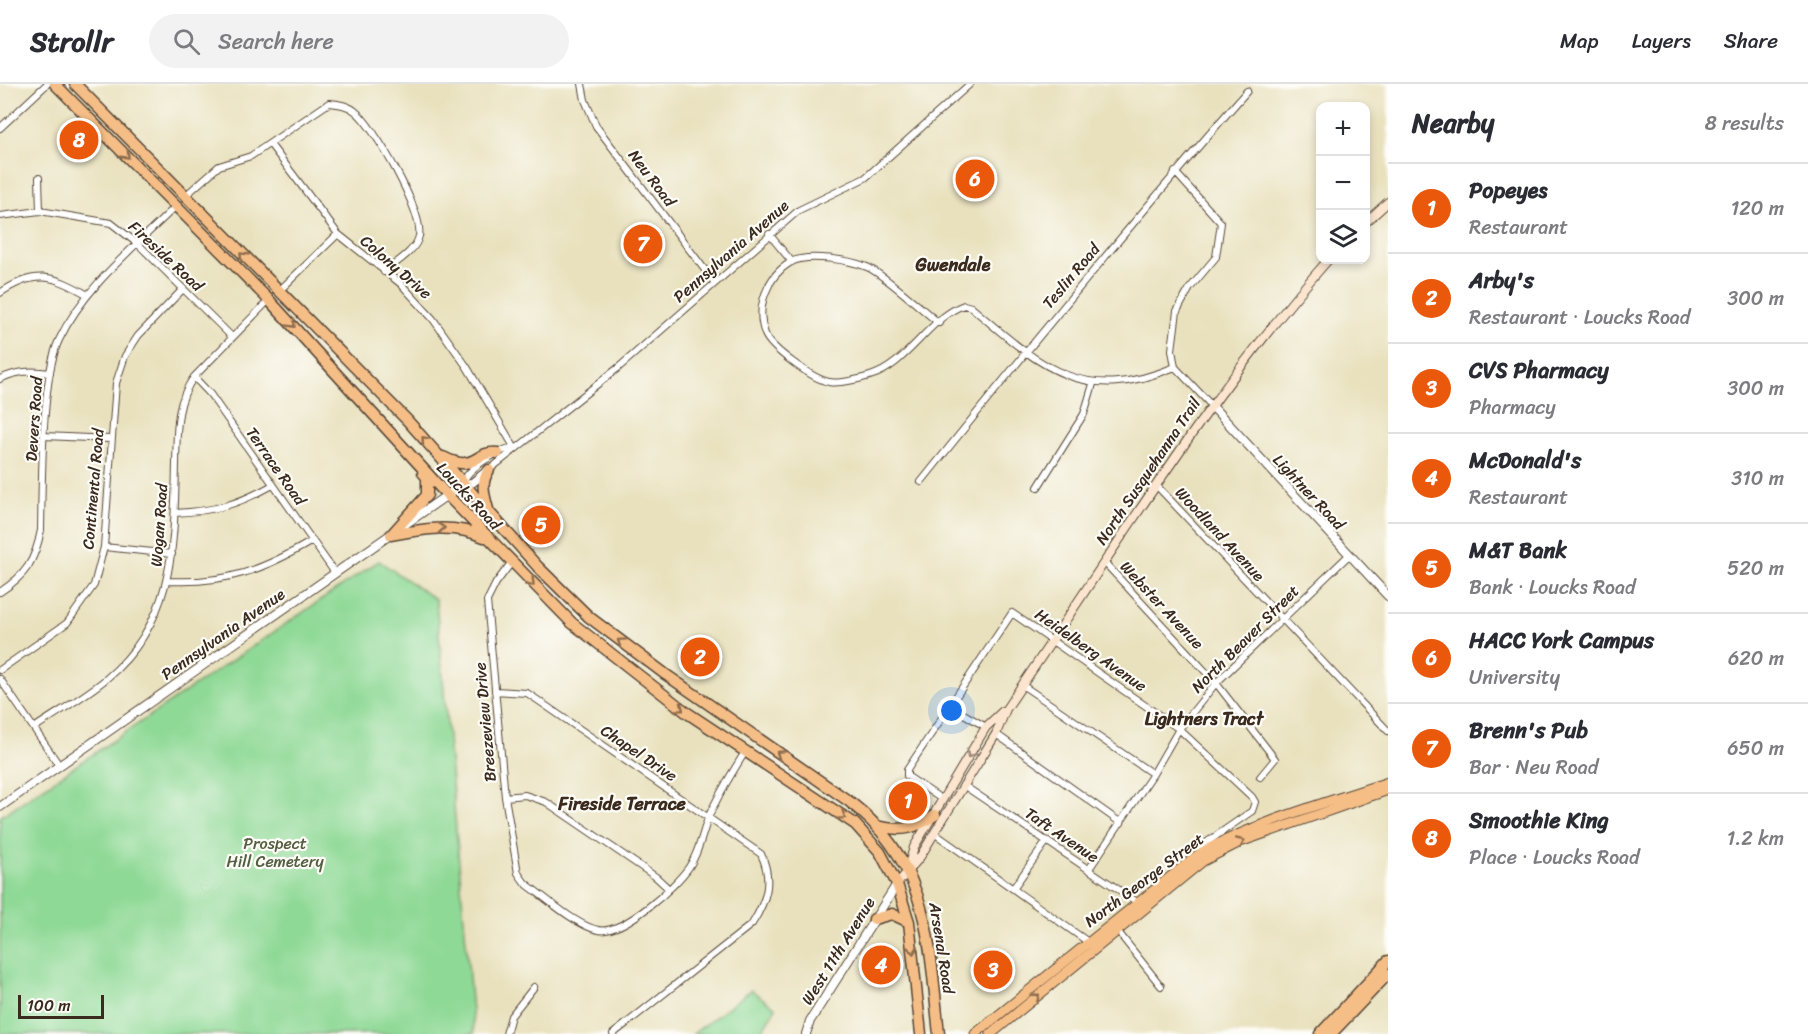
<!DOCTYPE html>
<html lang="en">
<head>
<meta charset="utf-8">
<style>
	body { margin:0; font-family:Sriracha,sans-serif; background:#f2f2f3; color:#2b2b33 }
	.controls { position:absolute; right:18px; top:18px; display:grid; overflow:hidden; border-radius:12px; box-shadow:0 3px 9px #0003 }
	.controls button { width:54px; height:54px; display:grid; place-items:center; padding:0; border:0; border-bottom:2px solid #e1e1e2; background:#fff; color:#2b2b33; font:30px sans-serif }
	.scale { position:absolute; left:18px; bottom:15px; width:86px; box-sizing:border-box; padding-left:6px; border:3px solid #3b2a1e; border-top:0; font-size:16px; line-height:21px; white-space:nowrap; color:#3b2a1e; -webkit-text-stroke:4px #fdfcf7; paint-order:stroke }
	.you { position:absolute; left:952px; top:627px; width:21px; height:21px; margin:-15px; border:4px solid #fff; border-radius:50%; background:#1a73e8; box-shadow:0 0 0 9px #1a73e833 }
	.badge { display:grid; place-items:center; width:39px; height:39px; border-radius:50%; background:#ea580c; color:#fff; font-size:20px; font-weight:700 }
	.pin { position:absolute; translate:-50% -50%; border:3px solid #fff; box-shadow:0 2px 6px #0006 }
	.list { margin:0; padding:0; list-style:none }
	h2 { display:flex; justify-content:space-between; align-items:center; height:78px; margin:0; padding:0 24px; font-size:26px }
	h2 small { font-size:20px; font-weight:400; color:#7c7c81 }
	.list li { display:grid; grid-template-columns:39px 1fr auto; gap:18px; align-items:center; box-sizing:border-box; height:90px; padding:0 24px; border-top:2px solid #e1e1e2 }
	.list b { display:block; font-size:22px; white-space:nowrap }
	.list p { margin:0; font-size:20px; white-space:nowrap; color:#7c7c81 }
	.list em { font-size:20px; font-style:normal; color:#7c7c81 }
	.icon { flex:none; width:33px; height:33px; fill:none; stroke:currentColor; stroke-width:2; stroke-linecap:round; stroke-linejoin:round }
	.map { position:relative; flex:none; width:1388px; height:950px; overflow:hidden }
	header { display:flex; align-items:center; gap:36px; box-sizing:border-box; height:84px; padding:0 30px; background:#fff; border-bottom:2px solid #e1e1e2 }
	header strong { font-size:28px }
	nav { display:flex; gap:33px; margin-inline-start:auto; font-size:21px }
	.search { width:420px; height:54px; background:#f2f2f3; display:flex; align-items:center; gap:15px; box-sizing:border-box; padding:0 21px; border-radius:33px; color:#7c7c81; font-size:22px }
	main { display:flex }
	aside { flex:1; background:#fff }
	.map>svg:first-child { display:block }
	.green { fill:#8fd996; stroke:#65825a; stroke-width:1.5 }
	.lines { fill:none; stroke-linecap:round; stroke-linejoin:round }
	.minor-casing { stroke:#554536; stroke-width:8 }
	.tertiary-casing { stroke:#554536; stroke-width:10 }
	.secondary-casing { stroke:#554536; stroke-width:10 }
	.primary-casing { stroke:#554536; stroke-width:11 }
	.trunk-casing { stroke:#554536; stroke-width:13 }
	.motorway-casing { stroke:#554536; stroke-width:13 }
	.minor { stroke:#fff; stroke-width:6 }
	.tertiary { stroke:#fff; stroke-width:8 }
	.secondary { stroke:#fbe5cf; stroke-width:8 }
	.primary { stroke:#f6be87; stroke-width:9 }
	.trunk { stroke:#f6be87; stroke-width:10 }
	.motorway { stroke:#f6be87; stroke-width:10 }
	.oneway { stroke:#8f6d4d }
	.oneway2 { stroke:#9b8876 }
	.labels { text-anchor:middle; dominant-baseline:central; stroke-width:4.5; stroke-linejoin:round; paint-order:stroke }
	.street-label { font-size:16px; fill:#3b2a1e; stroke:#fdfcf7 }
	.park-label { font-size:16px; fill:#545f42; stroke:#fdfcf7 }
	.neighbourhood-label { font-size:18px; font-weight:bold; fill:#3b2a1e; stroke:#fdfcf7 }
</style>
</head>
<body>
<header>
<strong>Strollr</strong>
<div class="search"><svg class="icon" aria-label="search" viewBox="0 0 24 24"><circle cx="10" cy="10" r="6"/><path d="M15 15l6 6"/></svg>Search here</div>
<nav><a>Map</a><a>Layers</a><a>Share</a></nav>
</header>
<main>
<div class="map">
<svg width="1388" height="950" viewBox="0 0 1388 950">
	<rect width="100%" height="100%" fill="#fdfcf7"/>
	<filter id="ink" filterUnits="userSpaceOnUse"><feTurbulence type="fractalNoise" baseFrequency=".0167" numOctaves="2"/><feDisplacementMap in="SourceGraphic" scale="12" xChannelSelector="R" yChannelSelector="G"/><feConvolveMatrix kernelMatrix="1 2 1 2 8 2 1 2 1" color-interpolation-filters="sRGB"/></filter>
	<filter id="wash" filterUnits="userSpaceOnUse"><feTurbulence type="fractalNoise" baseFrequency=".008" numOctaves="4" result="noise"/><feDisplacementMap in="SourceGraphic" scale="24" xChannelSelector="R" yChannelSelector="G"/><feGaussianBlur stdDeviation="1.35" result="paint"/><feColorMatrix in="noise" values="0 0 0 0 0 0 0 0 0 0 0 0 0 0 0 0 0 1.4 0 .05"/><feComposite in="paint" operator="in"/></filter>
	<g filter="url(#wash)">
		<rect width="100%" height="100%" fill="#e9e1be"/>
		<path class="green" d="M379 477 436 516 474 950H0V733Z
			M751 906 776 924 760 950H693Z"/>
	</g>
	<g filter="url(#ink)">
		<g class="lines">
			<defs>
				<path id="minor" d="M582 0 585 16 596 42 714 198
					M0 44 47 0
					M270 60 338 150 401 200 433 235 467 283 514 363
					M1175 88 1221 139 1216 173 1190 204 1177 227 1172 266 1175 283 1211 321
					M39 94 40 127
					M185 112 219 82 251 72 329 19C338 20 348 21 355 27 374 41 424 129 419 152 416 167 395 179 384 188
					M0 132 40 127 111 139 138 160 232 253
					M769 150 792 178
					M279 207 338 150
					M0 209C35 185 53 191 88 211
					M939 239C922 226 884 190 867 183 850 176 808 169 791 178 767 192 755 224 765 250 771 265 813 295 829 298 839 300 860 295 870 292 908 281 928 234 964 221L971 223C1040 282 1081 322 1175 283
					M194 293 210 310 335 489
					M0 295C17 287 31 286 50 289
					M45 352 110 355
					M489 386 618 284 799 126 865 94 970 0
					M921 398C1027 266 1135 134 1247 7
					M463 399C467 384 499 366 514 363
					M1156 401 1388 647
					M1038 403 1084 330 1093 300
					M175 429C215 427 237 421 273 401
					M104 463 172 470
					M511 479 496 499 487 517 505 713 518 789 525 799C543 812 577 842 598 846 623 851 676 802 689 783 700 767 702 749 709 732 719 709 732 689 745 668
					M1105 479 1216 599 1275 675 1260 693
					M168 497C226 500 263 486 312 457
					M0 508C26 491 35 477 41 446 42 401 41 294 59 256 84 203 136 162 176 122
					M0 586 67 539 94 501 104 463 116 299 125 272 138 252 183 205
					M0 595 59 681
					M1022 601 1153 690
					M495 607 527 609 539 617 761 770C773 796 767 816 752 840L613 950
					M950 622 986 643
					M34 644C58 628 84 613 106 595 175 538 174 462 176 380 177 349 175 319 194 293L269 216
					M996 650 1121 739
					M963 701 1140 820
					M505 713 525 711 546 718 656 793 669 805
					M943 716 907 692V686L1012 529 1179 645 1252 713 1255 718 1252 727 1200 763V769
					M934 749 1091 860
					M1089 785 1153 690 1179 645 1216 599 1349 471
					M1014 803 1047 757
					M1115 844 1161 902
					M506 950 511 932 534 903"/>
				<path id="tertiary" d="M1211 321 1388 512
					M0 723 463 400 472 399 487 387
					M806 950 810 937 897 800"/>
				<path id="secondary" d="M1366 138 1388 118
					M908 784 914 763 986 643 1003 627
					M897 800 920 773 943 735 996 650 1006 625C1110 473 1206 314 1328 176"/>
				<path id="primary" d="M975 950 1200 769C1260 737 1324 719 1388 698
					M991 950 1203 777 1240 758 1388 706"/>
				<path id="trunk" d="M55 0 269 216 447 411 572 539 686 628 855 740 880 768 897 800 909 838 921 950
					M75 0 407 336 538 483 589 533 665 590 850 718C930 780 929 858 939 950
					M443 373C476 390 474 366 498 369
					M488 425C484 411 480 399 489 386
					M391 451 427 411V393L423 389
					M391 451C423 445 453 439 484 453
					M877 742C902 748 914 745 935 731
					M874 835 892 830 909 838"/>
				<path id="motorway" d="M1320 950 1388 877
					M1331 950 1388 890"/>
			</defs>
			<use href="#minor" class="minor-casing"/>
			<use href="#tertiary" class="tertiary-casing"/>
			<use href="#secondary" class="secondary-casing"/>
			<use href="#primary" class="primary-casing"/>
			<use href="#trunk" class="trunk-casing"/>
			<use href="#motorway" class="motorway-casing"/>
			<use href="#minor" class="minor"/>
			<use href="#tertiary" class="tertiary"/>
			<use href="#secondary" class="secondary"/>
			<use href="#primary" class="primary"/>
			<use href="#trunk" class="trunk"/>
			<use href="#motorway" class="motorway"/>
		</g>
		<defs><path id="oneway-chevron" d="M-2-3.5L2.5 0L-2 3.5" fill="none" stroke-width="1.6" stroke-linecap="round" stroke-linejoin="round" transform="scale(1.5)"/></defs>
		<g class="oneway">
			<use href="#oneway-chevron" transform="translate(126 71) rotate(45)"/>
			<use href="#oneway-chevron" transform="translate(243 172) rotate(-135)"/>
			<use href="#oneway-chevron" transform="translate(292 240) rotate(47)"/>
			<use href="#oneway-chevron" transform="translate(425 356) rotate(-131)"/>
			<use href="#oneway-chevron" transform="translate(441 444) rotate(-4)"/>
			<use href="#oneway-chevron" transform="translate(531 499) rotate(45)"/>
			<use href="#oneway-chevron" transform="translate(621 558) rotate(-145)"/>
			<use href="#oneway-chevron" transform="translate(680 624) rotate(37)"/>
			<use href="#oneway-chevron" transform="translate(780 670) rotate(-145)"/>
			<use href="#oneway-chevron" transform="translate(842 732) rotate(34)"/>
			<use href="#oneway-chevron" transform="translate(1241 758) rotate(-24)"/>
			<use href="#oneway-chevron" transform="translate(913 866) rotate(84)"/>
			<use href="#oneway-chevron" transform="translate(1036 913) rotate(-39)"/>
		</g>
		<use class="oneway2" href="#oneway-chevron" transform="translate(970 670) rotate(121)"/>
	</g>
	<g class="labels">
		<g class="street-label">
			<text transform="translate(652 94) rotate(53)">Neu Road</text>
			<text transform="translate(731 167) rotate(-41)">Pennsylvania Avenue</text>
			<text transform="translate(166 172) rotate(43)">Fireside Road</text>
			<text transform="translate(396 183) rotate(41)">Colony Drive</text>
			<text transform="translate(1071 192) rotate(-50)">Teslin Road</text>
			<text transform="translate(34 335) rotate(-86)">Devers Road</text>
			<text transform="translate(276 382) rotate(55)">Terrace Road</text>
			<text transform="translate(1148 387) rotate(-56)">North Susquehanna Trail</text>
			<text transform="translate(93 405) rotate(-85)">Continental Road</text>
			<text transform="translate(1309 408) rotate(47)">Lightner Road</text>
			<text transform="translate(469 412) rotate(47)">Loucks Road</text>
			<text transform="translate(159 441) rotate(-86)">Wogan Road</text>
			<text transform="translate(1220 450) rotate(47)">Woodland Avenue</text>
			<text transform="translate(1162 521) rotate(47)">Webster Avenue</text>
			<text transform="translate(223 550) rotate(-35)">Pennsylvania Avenue</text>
			<text transform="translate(1245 555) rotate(-45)">North Beaver Street</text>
			<text transform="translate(1091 566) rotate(35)">Heidelberg Avenue</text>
			<text transform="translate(485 638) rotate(-95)">Breezeview Drive</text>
			<text transform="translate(639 669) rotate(34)">Chapel Drive</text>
			<text transform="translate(1062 751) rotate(34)">Taft Avenue</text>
			<text transform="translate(1144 796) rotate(-37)">North George Street</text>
			<text transform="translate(942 864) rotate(81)">Arsenal Road</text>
			<text transform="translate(838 867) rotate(-58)">West 11th Avenue</text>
		</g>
		<g class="park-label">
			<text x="275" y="759">Prospect<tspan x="275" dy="18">Hill Cemetery</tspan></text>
		</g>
		<g class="neighbourhood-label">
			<text x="953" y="181">Gwendale</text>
			<text x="1204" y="635">Lightners Tract</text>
			<text x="622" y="720">Fireside Terrace</text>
		</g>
	</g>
</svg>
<div class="controls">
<button>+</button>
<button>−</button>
<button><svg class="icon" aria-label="layers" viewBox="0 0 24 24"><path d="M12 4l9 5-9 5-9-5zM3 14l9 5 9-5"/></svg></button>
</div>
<div class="scale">100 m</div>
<div class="you"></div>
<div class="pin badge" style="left:908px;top:717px">1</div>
<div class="pin badge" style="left:700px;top:573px">2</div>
<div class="pin badge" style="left:993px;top:886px">3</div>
<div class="pin badge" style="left:881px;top:881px">4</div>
<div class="pin badge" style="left:541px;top:441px">5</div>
<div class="pin badge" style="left:975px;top:95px">6</div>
<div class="pin badge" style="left:643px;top:160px">7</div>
<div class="pin badge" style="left:79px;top:56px">8</div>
</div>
<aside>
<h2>Nearby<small>8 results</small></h2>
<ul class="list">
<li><span class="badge">1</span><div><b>Popeyes</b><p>Restaurant</p></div><em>120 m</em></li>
<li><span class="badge">2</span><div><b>Arby's</b><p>Restaurant · Loucks Road</p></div><em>300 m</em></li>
<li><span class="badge">3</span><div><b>CVS Pharmacy</b><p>Pharmacy</p></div><em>300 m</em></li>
<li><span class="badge">4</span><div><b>McDonald's</b><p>Restaurant</p></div><em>310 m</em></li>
<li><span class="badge">5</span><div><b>M&amp;T Bank</b><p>Bank · Loucks Road</p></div><em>520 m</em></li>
<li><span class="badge">6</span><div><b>HACC York Campus</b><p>University</p></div><em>620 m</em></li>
<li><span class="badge">7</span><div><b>Brenn's Pub</b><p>Bar · Neu Road</p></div><em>650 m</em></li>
<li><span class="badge">8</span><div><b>Smoothie King</b><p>Place · Loucks Road</p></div><em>1.2 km</em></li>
</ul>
</aside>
</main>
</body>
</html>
